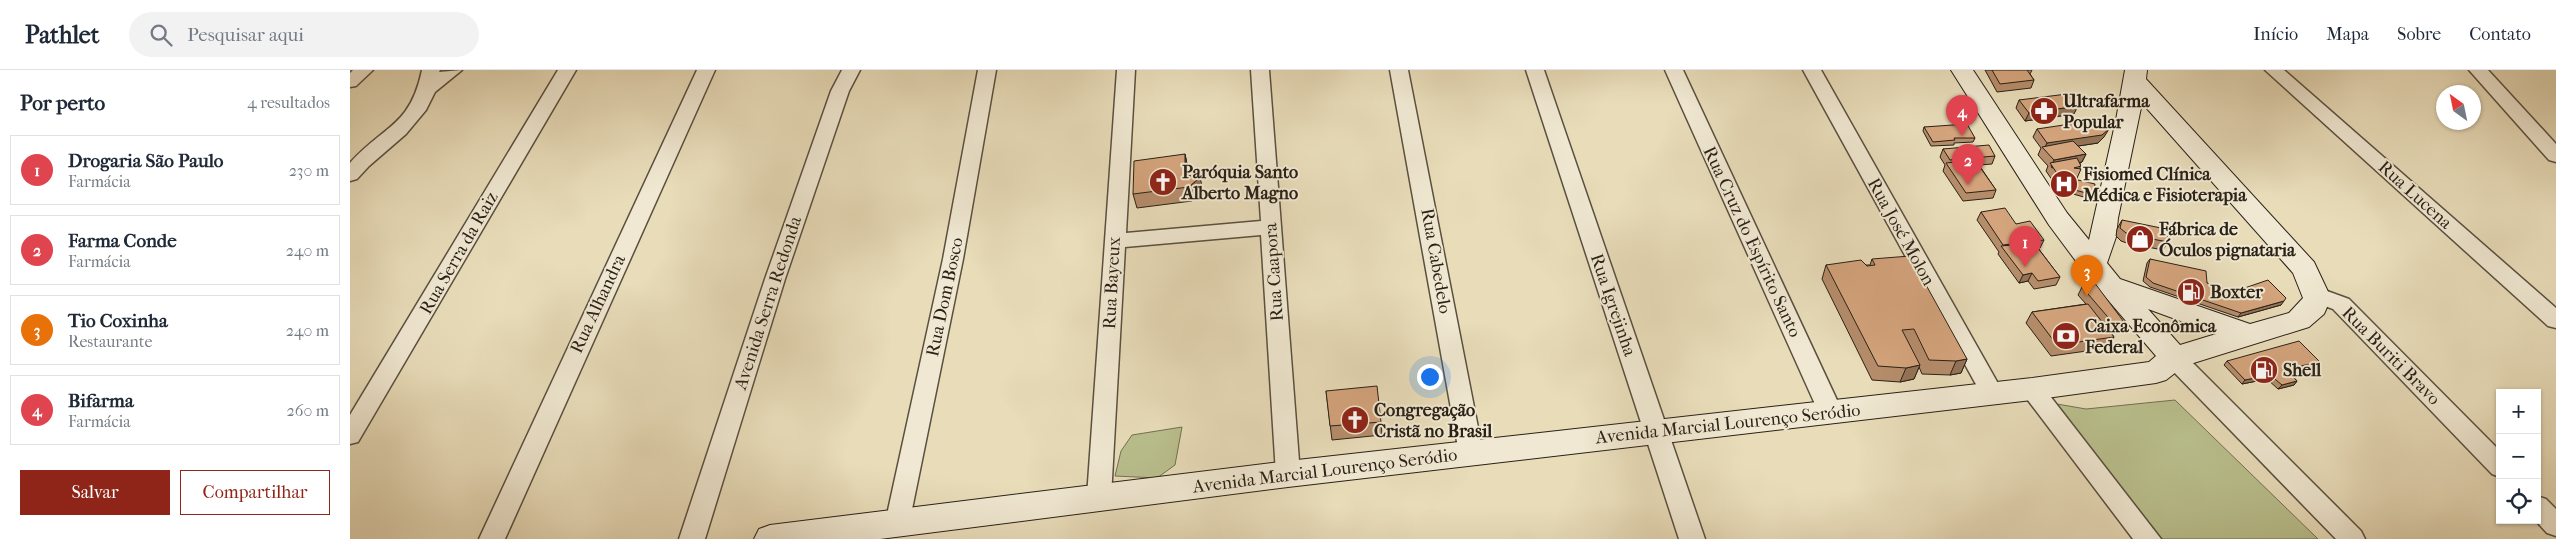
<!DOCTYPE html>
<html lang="pt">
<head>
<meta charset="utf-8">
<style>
	body { margin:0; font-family:"IM FELL French Canon",serif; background:#f2f2f3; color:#1f2937 }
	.controls { position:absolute; right:15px; bottom:15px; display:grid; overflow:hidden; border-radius:0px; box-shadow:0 1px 4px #0004 }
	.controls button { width:45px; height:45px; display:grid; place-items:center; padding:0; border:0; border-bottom:1px solid #e0e1e3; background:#fff; color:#1f2937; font:25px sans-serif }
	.compass { position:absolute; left:2086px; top:15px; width:45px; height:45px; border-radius:50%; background:#fff; box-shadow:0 1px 4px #0004; rotate:327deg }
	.you { position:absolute; left:1079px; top:306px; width:18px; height:18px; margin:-12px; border:4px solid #fff; border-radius:50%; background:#1a73e8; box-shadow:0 0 0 8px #1a73e833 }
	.badge { display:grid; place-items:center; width:32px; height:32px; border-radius:50%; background:#8f2418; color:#fff; font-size:16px; font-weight:700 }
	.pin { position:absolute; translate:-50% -41px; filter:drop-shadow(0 1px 2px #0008) }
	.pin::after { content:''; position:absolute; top:26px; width:18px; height:15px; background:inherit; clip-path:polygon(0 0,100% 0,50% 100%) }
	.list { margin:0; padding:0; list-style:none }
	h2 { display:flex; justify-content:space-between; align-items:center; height:65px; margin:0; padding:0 20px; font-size:21px }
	h2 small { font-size:16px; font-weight:400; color:#747a83 }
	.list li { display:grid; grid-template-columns:32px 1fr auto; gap:15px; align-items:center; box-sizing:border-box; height:70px; margin:0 10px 10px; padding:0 10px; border:1px solid #e0e1e3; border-radius:0px }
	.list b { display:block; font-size:19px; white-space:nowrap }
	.list p { margin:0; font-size:16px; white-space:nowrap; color:#747a83 }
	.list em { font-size:16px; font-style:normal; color:#747a83 }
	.actions { display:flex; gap:10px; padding:15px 20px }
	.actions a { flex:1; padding:11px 0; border:1px solid #8f2418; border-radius:0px; text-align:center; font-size:18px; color:#8f2418 }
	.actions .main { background:#8f2418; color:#fff }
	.icon { flex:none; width:28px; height:28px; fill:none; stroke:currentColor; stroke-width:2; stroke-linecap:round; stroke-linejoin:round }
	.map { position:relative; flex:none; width:2206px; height:469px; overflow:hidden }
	header { display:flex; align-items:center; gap:30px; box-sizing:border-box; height:70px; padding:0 25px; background:#fff; border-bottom:1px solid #e0e1e3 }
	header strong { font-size:24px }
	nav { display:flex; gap:28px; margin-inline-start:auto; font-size:18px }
	.search { width:350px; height:45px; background:#f2f2f3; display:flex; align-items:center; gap:12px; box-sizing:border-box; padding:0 18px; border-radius:28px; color:#747a83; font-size:19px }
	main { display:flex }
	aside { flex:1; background:#fff }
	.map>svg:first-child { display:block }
	.green { fill:#b9bf8d; stroke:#727052 }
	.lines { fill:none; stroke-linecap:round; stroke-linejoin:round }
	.street-casing { stroke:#5a5040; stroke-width:3 }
	.secondary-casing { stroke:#2a2117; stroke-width:2 }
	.street { fill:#f0e8d2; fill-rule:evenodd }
	.secondary { fill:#f0e8d2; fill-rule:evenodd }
	.wall { fill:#b68d6b; stroke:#2a2117 }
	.shaded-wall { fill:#947357; stroke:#2a2117 }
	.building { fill:#d4a47c; stroke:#2a2117 }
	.labels { text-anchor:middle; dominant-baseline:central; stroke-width:4; stroke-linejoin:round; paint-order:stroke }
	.poi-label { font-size:18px; font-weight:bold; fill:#2a2117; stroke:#f0e8d2; text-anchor:start }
	.street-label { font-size:18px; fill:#2a2117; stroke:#f0e8d2 }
</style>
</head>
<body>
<header>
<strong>Pathlet</strong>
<div class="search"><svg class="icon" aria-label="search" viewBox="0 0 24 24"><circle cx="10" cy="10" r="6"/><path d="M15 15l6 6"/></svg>Pesquisar aqui</div>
<nav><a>Início</a><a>Mapa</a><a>Sobre</a><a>Contato</a></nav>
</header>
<main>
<aside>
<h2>Por perto<small>4 resultados</small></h2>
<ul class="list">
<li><span class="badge" style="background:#e0444e">1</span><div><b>Drogaria São Paulo</b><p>Farmácia</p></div><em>230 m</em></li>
<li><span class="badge" style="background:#e0444e">2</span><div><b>Farma Conde</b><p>Farmácia</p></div><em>240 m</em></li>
<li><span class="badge" style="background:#e8710a">3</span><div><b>Tio Coxinha</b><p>Restaurante</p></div><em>240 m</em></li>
<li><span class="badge" style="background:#e0444e">4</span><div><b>Bifarma</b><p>Farmácia</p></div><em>260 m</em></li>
</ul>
<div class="actions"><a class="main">Salvar</a><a>Compartilhar</a></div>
</aside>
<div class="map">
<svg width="2206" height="469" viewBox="0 0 2206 469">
	<rect width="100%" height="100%" fill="#e8dcb9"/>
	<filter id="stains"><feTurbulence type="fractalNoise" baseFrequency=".004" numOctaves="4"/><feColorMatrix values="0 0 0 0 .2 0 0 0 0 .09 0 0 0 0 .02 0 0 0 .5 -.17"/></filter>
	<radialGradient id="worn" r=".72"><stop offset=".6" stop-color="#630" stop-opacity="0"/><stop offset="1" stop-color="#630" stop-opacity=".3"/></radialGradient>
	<path class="green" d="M1825 330 1968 469H1811L1707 334 1736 339Z
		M832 357 825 395 807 408 765 406 771 381 782 365Z"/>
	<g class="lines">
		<defs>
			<path id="street" d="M3 0H23L6 16 0 17V3Z
				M72 0H90L89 2 112 0 85 22 76 40 56 64 19 96 7 109 0 111V93C34 55 60 57 72 0Z
				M208 0H226L8 372 0 374V345Z
				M347 0H365L155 469H129Z
				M492 0H510L499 21 435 209 355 469H329L415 209 481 21Z
				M628 0H646L613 189 559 454 556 462 547 465 538 462 535 454 593 189Z
				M767 0H785L776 163 911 151 901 0H919L950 404 946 411 938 414 930 411 926 404 911 165 775 177 761 427 758 434 749 437 740 434 737 427Z
				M1040 0H1058L1133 383 1129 390 1121 393 1113 390 1109 383Z
				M1176 0H1194L1355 469H1329Z
				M1315 0H1333L1493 343 1489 349 1481 352 1473 349 1469 343Z
				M1453 0H1471L1650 317 1653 323 1650 329 1642 332 1634 329Z
				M1915 0H1934L2206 238V258L2198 256Z
				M2119 0H2138L2206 74V92L2199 90Z
				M1966 217 1999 229 2150 381V407L2142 404 1983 239 1959 230 1955 225 1959 220Z
				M1824 280 1832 282 2011 461 2015 469H1986L1816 294 1813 288 1816 282Z
				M1682 310 1690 313 1811 469H1783L1674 325 1671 319 1674 313Z
				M2187 426 2196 429 2206 439V466L2197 463 2185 450H2187Z"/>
			<path id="secondary" d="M1601 0H1623L1717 143 1739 170 1766 50 1775 0H1797L1796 9 1964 192 1981 228 1974 244 1959 257 1834 296 1816 310 1806 313 1682 330 938 417 530 469H404L409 459 420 455 938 391 1682 308 1799 292 1806 286 1734 202 1699 155ZM1792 33 1943 203 1953 228 1939 243 1900 254 1770 209 1757 193 1766 167 1768 148ZM1798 239 1866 264 1830 275Z"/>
		</defs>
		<use href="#street" class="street-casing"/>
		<use href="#secondary" class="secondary-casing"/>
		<use href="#street" class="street"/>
		<use href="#secondary" class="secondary"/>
	</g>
	<path class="wall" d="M1635 0H1682L1680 4 1684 10 1681 18 1647 22Z
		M1669 30 1724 44 1675 51 1666 38Z
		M1574 57 1625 68 1623 72 1604 73V75L1581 76 1573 61Z
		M1687 59 1754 67 1748 73 1728 76 1736 84 1732 92 1730 93V99L1724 115 1720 123 1709 120 1696 101 1698 96 1688 85 1691 78 1683 67Z
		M1593 79 1645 86 1642 94 1629 95 1646 120 1643 128 1613 131 1593 101 1595 95 1590 87Z
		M835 84 838 99V105L853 121 842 131 787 138 783 124Z
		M1728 110 1743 125 1741 129 1723 124Z
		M1631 142 1666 154 1694 170 1690 178H1688L1710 207 1706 215 1684 219 1678 211 1669 213 1648 184 1649 182 1627 150Z
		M1772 150 1818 172 1813 180 1792 176 1791 178 1771 171 1766 166 1767 159Z
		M1522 189 1617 289 1611 303 1600 305 1572 304 1569 297 1564 309 1550 312 1522 310 1472 209 1476 195H1520Z
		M1800 189 1857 213 1883 222 1931 235 1888 247 1800 217 1793 211 1797 193Z
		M1732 217 1774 252 1769 260 1760 261 1764 267 1758 278 1701 286 1676 253 1682 242 1736 234 1728 225Z
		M1877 291 1967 296 1939 302 1947 311 1944 315 1928 319 1917 309 1892 314 1874 295Z
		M976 321 1031 352 1032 365 982 370Z"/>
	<path class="shaded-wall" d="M1728 36 1724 44 1675 51 1679 43Z
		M1759 59 1754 67 1748 73 1696 81 1694 79 1697 73Z
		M835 84 838 99V117L835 105Z
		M1736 84 1732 92 1702 98 1701 96 1704 90Z
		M850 107 853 121 842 131 839 117Z
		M1682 203 1678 211 1669 213 1673 205Z
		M1934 231 1931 235 1888 247 1891 243Z
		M1617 289 1611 303 1600 305 1606 291Z
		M1970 292 1967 296 1933 304 1936 299Z
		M1570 295 1564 309 1550 312 1556 298Z
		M1920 305 1917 309 1892 314 1895 310Z
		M1947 311 1944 315 1928 319 1932 315Z"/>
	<path class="building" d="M1642 0H1677L1684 10 1650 14Z
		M1717 24 1728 36 1679 43 1669 30Z
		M1747 50 1754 59H1759L1752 65 1697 73 1687 59Z
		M1617 54 1625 68H1604L1605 70 1583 72 1574 57Z
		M1723 71 1736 84 1704 90 1692 77Z
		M1639 75 1645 86 1600 90 1593 79Z
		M835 84V105L850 107 839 117 783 124 784 91Z
		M1727 88 1731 96 1724 98 1731 99 1724 115 1713 112 1700 93Z
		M1625 90 1646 120 1616 123 1596 93Z
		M1728 110 1745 114 1743 125 1725 120Z
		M1655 138 1666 154 1680 151 1694 170 1653 175 1631 142Z
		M1772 150 1816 159 1818 172 1797 168 1795 170 1776 163 1770 158Z
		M1684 173 1710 207 1688 211 1682 203 1673 205 1651 176Z
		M1560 186 1617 289 1606 291 1579 290 1564 259 1552 260 1570 295 1556 298 1528 296 1476 195 1511 190 1517 196 1525 195 1522 189Z
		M1800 189 1856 201 1857 213 1883 222 1918 210 1936 228 1934 231 1891 243 1803 213 1796 207Z
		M1744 212 1774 252 1763 253 1732 217Z
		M1738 234 1764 267 1707 275 1682 242Z
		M1949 271 1970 292 1936 299 1947 311 1932 315 1920 305 1895 310 1877 291Z
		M1027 316 1031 352 980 356 976 321Z"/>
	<defs>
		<symbol id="pharmacy-disc" viewBox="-11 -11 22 22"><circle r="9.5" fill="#8f2418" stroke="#f0e8d2"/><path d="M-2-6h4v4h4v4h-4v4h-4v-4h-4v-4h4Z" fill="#fff"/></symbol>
		<symbol id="church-disc" viewBox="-11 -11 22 22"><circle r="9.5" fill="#8f2418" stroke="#f0e8d2"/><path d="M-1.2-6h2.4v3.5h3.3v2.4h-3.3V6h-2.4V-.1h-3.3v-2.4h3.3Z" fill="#fff"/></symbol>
		<symbol id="hospital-disc" viewBox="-11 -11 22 22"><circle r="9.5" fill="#8f2418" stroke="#f0e8d2"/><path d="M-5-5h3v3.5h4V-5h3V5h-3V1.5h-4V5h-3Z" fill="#fff"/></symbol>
		<symbol id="shop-disc" viewBox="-11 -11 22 22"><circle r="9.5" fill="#8f2418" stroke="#f0e8d2"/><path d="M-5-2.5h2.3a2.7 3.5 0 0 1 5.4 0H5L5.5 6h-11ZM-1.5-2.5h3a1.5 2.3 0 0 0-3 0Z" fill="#fff"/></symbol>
		<symbol id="fuel-disc" viewBox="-11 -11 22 22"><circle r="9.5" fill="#8f2418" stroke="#f0e8d2"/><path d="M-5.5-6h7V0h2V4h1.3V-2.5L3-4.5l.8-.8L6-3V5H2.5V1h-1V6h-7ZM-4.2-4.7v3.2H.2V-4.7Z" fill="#fff"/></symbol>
		<symbol id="bank-disc" viewBox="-11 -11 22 22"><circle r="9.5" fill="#8f2418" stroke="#f0e8d2"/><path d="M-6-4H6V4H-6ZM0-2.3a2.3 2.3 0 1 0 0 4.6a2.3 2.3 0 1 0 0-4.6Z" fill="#fff"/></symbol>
	</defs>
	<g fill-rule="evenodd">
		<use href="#pharmacy-disc" x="1678" y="25" width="32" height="32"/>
		<use href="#church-disc" x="797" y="96" width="32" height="32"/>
		<use href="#hospital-disc" x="1698" y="98" width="32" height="32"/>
		<use href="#shop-disc" x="1774" y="153" width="32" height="32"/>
		<use href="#fuel-disc" x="1825" y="206" width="32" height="32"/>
		<use href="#bank-disc" x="1700" y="250" width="32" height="32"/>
		<use href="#fuel-disc" x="1898" y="284" width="32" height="32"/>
		<use href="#church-disc" x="989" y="334" width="32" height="32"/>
	</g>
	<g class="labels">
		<g class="poi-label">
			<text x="1713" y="31">Ultrafarma<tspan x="1713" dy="21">Popular</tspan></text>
			<text x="832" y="102">Paróquia Santo<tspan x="832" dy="21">Alberto Magno</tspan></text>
			<text x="1733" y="104">Fisiomed Clínica<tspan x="1733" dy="21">Médica e Fisioterapia</tspan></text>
			<text x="1809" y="159">Fábrica de<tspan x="1809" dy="21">Óculos pignataria</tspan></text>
			<text x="1860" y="222">Boxter</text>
			<text x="1735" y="256">Caixa Econômica<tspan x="1735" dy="21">Federal</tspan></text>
			<text x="1933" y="300">Shell</text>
			<text x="1024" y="340">Congregação<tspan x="1024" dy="21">Cristã no Brasil</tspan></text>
		</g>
		<g class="street-label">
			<text transform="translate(2065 125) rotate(42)">Rua Lucena</text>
			<text transform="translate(1551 162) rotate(61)">Rua José Molon</text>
			<text transform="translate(1402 172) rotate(65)">Rua Cruz do Espírito Santo</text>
			<text transform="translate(109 183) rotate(-60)">Rua Serra da Raiz</text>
			<text transform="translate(1086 191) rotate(80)">Rua Cabedelo</text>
			<text transform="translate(924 202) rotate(-94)">Rua Caapora</text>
			<text transform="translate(762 213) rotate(-87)">Rua Bayeux</text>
			<text transform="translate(595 227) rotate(-78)">Rua Dom Bosco</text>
			<text transform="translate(418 233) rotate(-72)">Avenida Serra Redonda</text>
			<text transform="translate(248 234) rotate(-65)">Rua Alhandra</text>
			<text transform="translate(1263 235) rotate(71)">Rua Igrejinha</text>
			<text transform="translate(2041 286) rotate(45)">Rua Buriti Bravo</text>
			<text transform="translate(1378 354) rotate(-6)">Avenida Marcial Lourenço Seródio</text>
			<text transform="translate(975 401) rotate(-7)">Avenida Marcial Lourenço Seródio</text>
		</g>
	</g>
	<rect width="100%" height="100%" filter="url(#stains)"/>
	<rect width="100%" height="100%" fill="url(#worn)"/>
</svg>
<div class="controls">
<button>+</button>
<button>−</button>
<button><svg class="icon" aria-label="locate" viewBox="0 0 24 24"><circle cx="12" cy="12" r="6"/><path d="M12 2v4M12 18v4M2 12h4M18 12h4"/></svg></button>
</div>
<svg class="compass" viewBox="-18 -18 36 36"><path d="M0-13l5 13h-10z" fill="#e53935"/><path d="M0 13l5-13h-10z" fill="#747a83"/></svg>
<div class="you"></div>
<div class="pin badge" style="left:1675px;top:197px;background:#e0444e">1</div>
<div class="pin badge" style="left:1618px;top:115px;background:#e0444e">2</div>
<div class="pin badge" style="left:1737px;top:226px;background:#e8710a">3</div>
<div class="pin badge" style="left:1612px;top:66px;background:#e0444e">4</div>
</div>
</main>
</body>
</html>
